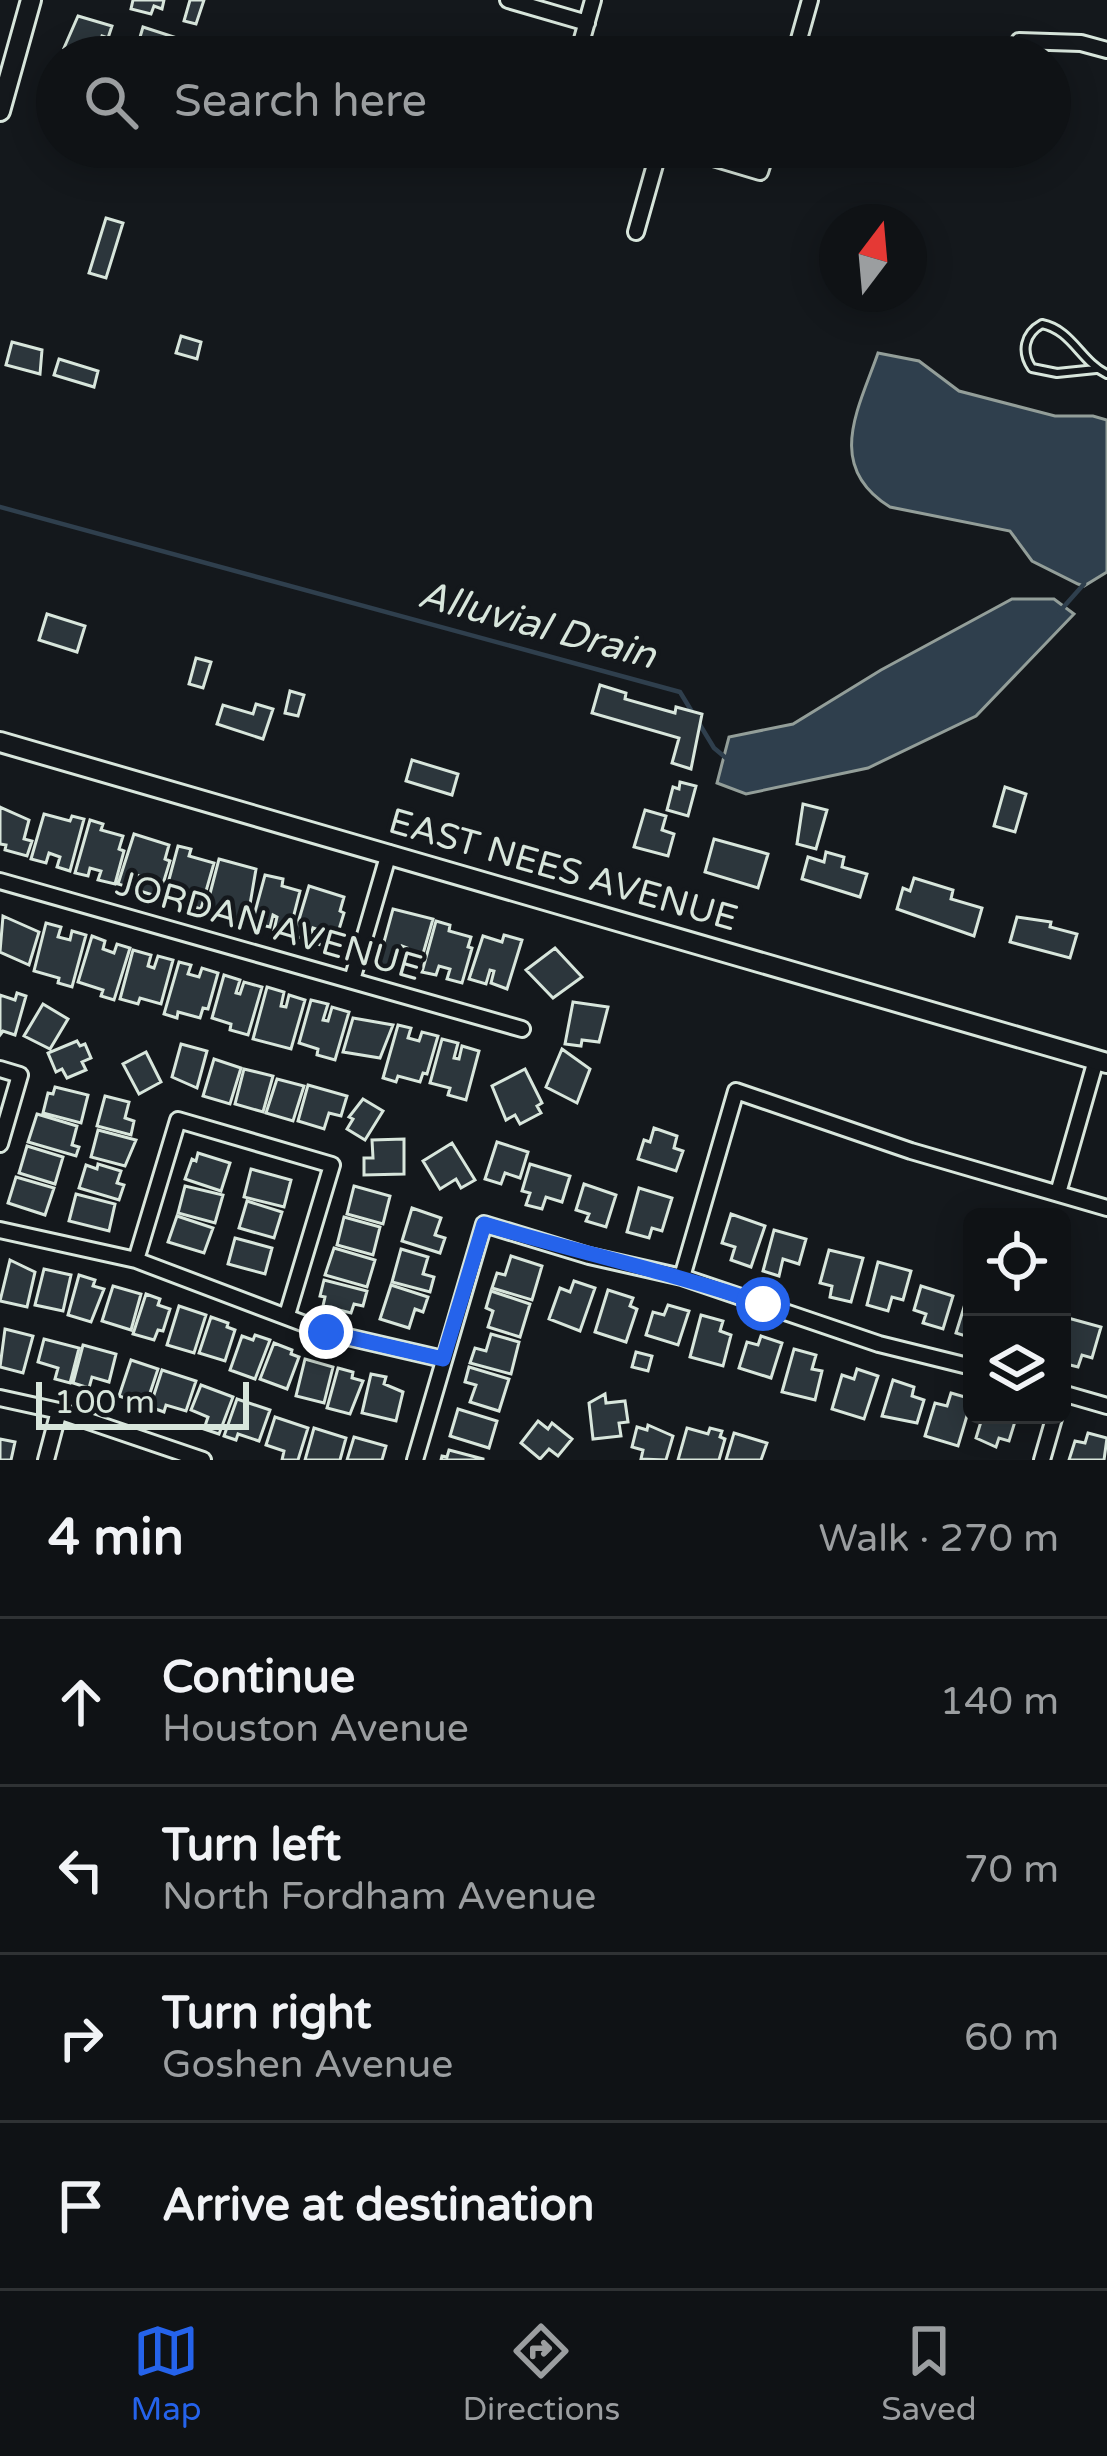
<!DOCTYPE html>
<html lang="en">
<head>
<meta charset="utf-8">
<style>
	body { margin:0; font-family:"Varela Round",sans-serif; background:#1d2022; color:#f1f3f6 }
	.controls { position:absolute; right:36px; bottom:36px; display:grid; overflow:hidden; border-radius:18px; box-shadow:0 6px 30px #0003 }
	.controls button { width:108px; height:108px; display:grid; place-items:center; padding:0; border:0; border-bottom:3px solid #2f3234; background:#0f1215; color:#f1f3f6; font:60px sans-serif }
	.compass { position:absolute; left:819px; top:204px; width:108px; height:108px; border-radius:50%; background:#0f1215; box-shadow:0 6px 30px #0003; rotate:16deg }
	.scale { position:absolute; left:36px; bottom:30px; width:213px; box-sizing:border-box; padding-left:12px; border:6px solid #d8e6dc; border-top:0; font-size:33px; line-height:42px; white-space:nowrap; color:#d8e6dc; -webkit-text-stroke:9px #14181c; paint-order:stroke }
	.stop { position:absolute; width:36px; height:36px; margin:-27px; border:9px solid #2563eb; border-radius:50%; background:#fff }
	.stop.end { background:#2563eb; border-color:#fff; box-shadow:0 3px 12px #0008 }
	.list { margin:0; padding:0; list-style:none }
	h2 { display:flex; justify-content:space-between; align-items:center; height:156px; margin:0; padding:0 48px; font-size:51px }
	h2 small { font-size:39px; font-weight:400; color:#9b9ea0 }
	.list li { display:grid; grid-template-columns:78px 1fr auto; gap:36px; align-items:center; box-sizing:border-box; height:168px; padding:0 48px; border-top:3px solid #2f3234 }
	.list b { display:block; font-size:45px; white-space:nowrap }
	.list p { margin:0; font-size:39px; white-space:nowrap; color:#9b9ea0 }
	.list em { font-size:39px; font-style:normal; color:#9b9ea0 }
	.icon { flex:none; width:66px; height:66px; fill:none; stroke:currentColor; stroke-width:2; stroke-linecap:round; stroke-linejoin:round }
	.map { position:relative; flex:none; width:1107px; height:1460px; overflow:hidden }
	.search { position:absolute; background:#0f1215; box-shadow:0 6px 30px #0003; left:36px; right:36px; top:36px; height:132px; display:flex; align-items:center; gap:30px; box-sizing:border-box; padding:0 42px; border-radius:66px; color:#9b9ea0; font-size:45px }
	.sheet { height:828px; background:#0f1215 }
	nav { display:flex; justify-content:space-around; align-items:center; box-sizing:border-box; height:168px; border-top:3px solid #2f3234; background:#0f1215; font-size:33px; color:#9b9ea0 }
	nav a { display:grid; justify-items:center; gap:6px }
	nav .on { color:#2563eb }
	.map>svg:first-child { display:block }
	.water { fill:#2f3f4d; stroke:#939e99; stroke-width:3 }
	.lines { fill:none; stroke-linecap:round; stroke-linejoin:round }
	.stream { stroke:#2f3f4d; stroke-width:4.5 }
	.building { fill:#2c363c; stroke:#d8e6dc; stroke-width:3 }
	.service-casing { stroke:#d8e6dc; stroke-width:12 }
	.minor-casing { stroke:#d8e6dc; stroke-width:20 }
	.secondary-casing { stroke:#d8e6dc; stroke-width:24 }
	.service { stroke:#14181c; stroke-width:6 }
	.minor { stroke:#14181c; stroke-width:14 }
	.secondary { stroke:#14181c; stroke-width:18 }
	.route { stroke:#2563eb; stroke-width:15 }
	.labels { text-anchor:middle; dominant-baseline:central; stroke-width:9; stroke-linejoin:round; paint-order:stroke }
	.street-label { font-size:36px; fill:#d8e6dc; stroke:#14181c }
	.water-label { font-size:39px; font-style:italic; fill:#d8e6dc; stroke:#14181c }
</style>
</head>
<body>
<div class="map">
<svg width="1107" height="1460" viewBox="0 0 1107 1460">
	<rect width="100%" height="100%" fill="#14181c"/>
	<path class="water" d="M878 353 919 361 959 391 1055 416H1093L1107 420V572L1084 586 1078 584 1032 561 1010 531 890 507C824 466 859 408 878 353Z
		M1012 599H1054L1074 614 976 716 868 768 746 794 717 783 729 737 793 724 881 670Z"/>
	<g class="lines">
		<path class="stream" d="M0 507 680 692 714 748 726 758
			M1060 611 1084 584"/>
	</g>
	<path class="building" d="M133 0H164L162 9 154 6 151 14 131 9Z
		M190 0H204L196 24 184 21Z
		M78 16 112 26 108 38 102 36 96 55 103 57H68L70 50 64 48Z
		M143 27 177 38 172 55 138 44Z
		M106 218 123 223 106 278 89 273Z
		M181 336 201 342 197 359 176 353Z
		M12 342 42 350 40 374 6 365Z
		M59 359 98 371 94 387 54 375Z
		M47 614 85 626 77 652 39 640Z
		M196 658 211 662 203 688 189 684Z
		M600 685 626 693 625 699 675 713 676 707 702 714 691 769 672 763 679 738 592 713Z
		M290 691 304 695 298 716 285 713Z
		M256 704 273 709 263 739 217 724 223 705 253 714Z
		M412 760 458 774 452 795 406 781Z
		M680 782 696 786 688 816 667 810 673 787 679 789Z
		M1005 787 1026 794 1015 832 994 826Z
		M803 804 827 810 816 849 797 844Z
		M0 807 29 820 24 839 32 841 27 856 5 850 6 845 0 844Z
		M645 810 666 816 662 830 674 834 668 856 634 847Z
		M44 814 70 821 72 816 84 819 70 871 57 867 60 857 49 853 46 863 31 859Z
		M90 820 103 824 101 830 123 836 119 849 124 851 115 884 98 880 101 871 90 868 88 876 75 873Z
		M134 834 169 845 165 859 170 861 159 897 140 891 144 878 139 876 135 889 118 884Z
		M714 839 768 854 758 888 705 872Z
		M178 846 191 849 189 856 214 863 201 909 187 905 189 896 179 893 176 902 164 898Z
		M826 852 844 857 842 867 867 874 860 897 802 879 808 857 824 862Z
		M219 859 256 869 247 922 228 917 231 904 226 902 223 913 206 909Z
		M265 875 283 879 282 886 300 891 289 934 274 930 277 917 273 915 270 927 252 923Z
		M914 878 953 890 951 899 982 908 974 936 897 909 903 888 910 891Z
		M309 886 344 897 340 911 344 913 333 949 315 943 319 930 313 928 309 940 294 936Z
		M393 909 433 919 421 961 405 957 407 948 402 946 396 969 378 964Z
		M3 916 39 932 29 965 0 952Z
		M1017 917 1051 922 1050 927 1077 934 1070 958 1010 942Z
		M436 921 450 925 449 931 471 937 468 947 472 948 462 983 447 979 450 969 439 966 436 975 422 972Z
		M46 923 61 927 58 937 70 940 72 931 86 935 72 987 58 983 59 978 34 971Z
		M504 935 522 940 507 989 491 983 494 971 490 970 486 984 469 979 483 936 502 942Z
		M92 936 105 941 103 949 114 953 117 944 130 948 114 1000 101 996 103 990 78 982Z
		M555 948 582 977 553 998 526 970Z
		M133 950 151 955 148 966 154 968 158 956 173 960 161 1004 140 998 138 1004 120 999Z
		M179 962 191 965 188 974 199 977 202 968 218 973 208 1009 203 1008 200 1018 178 1012 177 1018 164 1014Z
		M224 975 240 980 236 993 240 994 244 982 262 987 248 1035 230 1030 231 1024 212 1018Z
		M267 987 284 992 281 1006 286 1007 289 995 305 1000 291 1049 253 1039Z
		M17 993 26 996 15 1035 3 1031 0 1035V995L15 1000Z
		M311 1000 328 1004 323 1020 328 1021 332 1007 349 1012 335 1060 317 1055 318 1049 299 1043Z
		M573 1002 608 1007 599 1042 582 1040 581 1046 565 1044Z
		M43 1004 68 1019 50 1049 24 1036Z
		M353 1018 393 1025 380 1058 343 1052Z
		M398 1025 411 1028 408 1038 419 1041 422 1032 438 1036 427 1074 423 1073 420 1082 398 1076 396 1082 383 1078Z
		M442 1039 458 1043 454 1058 459 1059 462 1046 479 1051 466 1100 448 1095 450 1088 430 1083Z
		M77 1041 80 1046 85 1044 91 1058 82 1062 86 1070 67 1078 62 1069 56 1072 48 1053Z
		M181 1044 207 1051 197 1088 172 1077Z
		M562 1049 590 1069 577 1103 546 1087Z
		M146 1052 161 1082 139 1094 123 1064Z
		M214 1059 241 1068 230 1104 203 1096Z
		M244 1069 273 1076 263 1112 235 1104Z
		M525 1069 542 1103 537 1106 541 1113 520 1124 515 1115 506 1120 492 1086Z
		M277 1079 304 1086 293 1121 266 1113Z
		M308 1085 347 1096 341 1116 329 1113 324 1129 298 1121Z
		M55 1087 88 1095 81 1123 43 1113 48 1093 53 1094Z
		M105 1096 129 1102 125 1118 134 1121 131 1135 97 1126Z
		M363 1099 383 1111 365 1140 347 1129 353 1119 349 1117Z
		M37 1114 77 1126 72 1145 79 1147 76 1156 28 1142Z
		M654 1128 677 1136 674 1148 683 1151 676 1171 638 1159 644 1140 650 1142Z
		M98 1130 136 1140 125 1166 91 1157Z
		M404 1139V1174L364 1175V1158H373L372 1140Z
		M497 1142 528 1152 520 1178 505 1173 501 1184 485 1179Z
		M452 1143 475 1180 461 1188 456 1179 440 1189 423 1161Z
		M27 1146 63 1157 55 1184 19 1173Z
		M198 1153 230 1163 221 1191 185 1179 192 1159 196 1161Z
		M98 1164 121 1171 117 1183 124 1185 119 1200 79 1188 86 1165 97 1169Z
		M530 1164 570 1176 562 1202 546 1197 542 1209 526 1205 530 1193 522 1191Z
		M251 1169 291 1180 284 1207 244 1197Z
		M16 1177 54 1188 45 1215 8 1203Z
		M584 1184 616 1195 606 1227 586 1221 589 1214 576 1210Z
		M185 1186 223 1195 215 1223 178 1213Z
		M354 1186 390 1196 383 1224 347 1214Z
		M639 1188 672 1198 662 1231 652 1228 649 1238 627 1232Z
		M76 1194 115 1204 109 1231 69 1221Z
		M247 1201 282 1212 274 1238 239 1228Z
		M412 1208 441 1218 435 1235 445 1238 440 1253 402 1241Z
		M731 1214 765 1226 751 1267 731 1260 735 1247 722 1243Z
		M177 1216 213 1228 204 1253 168 1242Z
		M344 1217 380 1227 373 1255 337 1245Z
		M774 1230 806 1239 799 1264 783 1259 779 1276 763 1271Z
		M235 1238 272 1248 265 1274 228 1264Z
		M334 1248 375 1260 367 1287 325 1275Z
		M401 1249 428 1257 423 1274 434 1277 430 1292 392 1282Z
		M829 1250 863 1258 851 1302 830 1297 832 1286 820 1283Z
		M511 1256 542 1266 532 1300 492 1288 497 1273 505 1275Z
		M10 1260 35 1272 27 1307 0 1301Z
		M878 1262 911 1271 903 1300 892 1297 888 1311 867 1305Z
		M44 1269 71 1275 63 1311 35 1305Z
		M79 1275 95 1280 93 1286 104 1289 91 1322 68 1315Z
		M324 1280 367 1291 363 1306 354 1304 351 1313 323 1306 325 1297 320 1296Z
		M574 1281 595 1288 580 1331 549 1319 560 1288 570 1292Z
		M391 1285 428 1297 423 1312 415 1309 409 1328 380 1319Z
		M113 1286 141 1294 131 1330 102 1321Z
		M921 1286 953 1296 943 1329 923 1323 926 1314 914 1310Z
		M608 1290 633 1298 630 1306 637 1309 626 1342 595 1332Z
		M491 1291 530 1304 520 1337 488 1327 493 1311 486 1308Z
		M969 1291 972 1292V1338L956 1333Z
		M146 1294 160 1299 158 1305 170 1309 163 1331 158 1330 154 1340 133 1334Z
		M668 1305 689 1311 678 1345 646 1335 653 1312 664 1315Z
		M179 1306 206 1315 194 1353 167 1345Z
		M701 1315 723 1321 720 1331 731 1335 723 1366 690 1357Z
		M211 1317 228 1323 227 1327 235 1330 225 1361 199 1353Z
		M1068 1318 1101 1327 1092 1358 1082 1355 1078 1367 1062 1363V1339Z
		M5 1329 33 1336 23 1373 0 1367Z
		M491 1334 519 1342 511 1374 470 1363 475 1348 486 1351Z
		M255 1335 270 1340 255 1379 230 1370 242 1336 253 1340Z
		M761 1336 782 1343 771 1378 739 1368 747 1342 758 1345Z
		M44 1339 79 1348 70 1383 55 1379 58 1368 38 1362Z
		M274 1343 292 1350 291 1354 299 1357 287 1389 260 1379Z
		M83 1345 116 1354 109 1382 92 1377 89 1388 73 1383Z
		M794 1349 816 1355 812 1369 822 1371 815 1400 782 1392Z
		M636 1352 652 1356 648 1371 632 1367Z
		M305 1359 333 1367 324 1403 296 1396Z
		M131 1360 158 1369 146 1405 119 1396Z
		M469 1367 509 1379 499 1411 470 1402 476 1385 465 1382Z
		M338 1368 353 1372 352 1378 363 1381 350 1414 327 1408Z
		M857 1369 878 1376 864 1419 832 1409 842 1375 854 1379Z
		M162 1370 196 1381 186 1411 166 1405 164 1412 150 1407Z
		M371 1374 386 1377 384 1384 403 1392 396 1421 362 1413Z
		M893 1380 914 1387 912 1396 924 1400 917 1423 882 1416Z
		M201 1385 233 1397 219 1434 204 1429 208 1417 191 1410Z
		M951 1393 972 1399 958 1446 925 1436 935 1403 947 1406Z
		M605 1394 606 1403 625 1401 628 1422 619 1423 621 1436 593 1439 589 1403Z
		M237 1399 270 1410 259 1441 238 1434 236 1440 224 1436Z
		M458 1409 497 1421 489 1448 450 1436Z
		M983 1415H1017L1009 1441 999 1438 996 1447 976 1438Z
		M275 1417 308 1428 298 1460H282L284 1451 266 1445Z
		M538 1421 548 1429 552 1423 572 1439 558 1456 549 1449 540 1459 521 1443Z
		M648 1425 673 1436 666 1460 641 1459 643 1450 632 1447 637 1427 647 1430Z
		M314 1428 346 1438 340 1460H305Z
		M687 1428 708 1434 710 1428 722 1431 720 1437 725 1439 719 1460H678Z
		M734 1433 767 1443 761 1460H726Z
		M1088 1433 1107 1438 1104 1460H1069L1075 1441 1085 1443Z
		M354 1437 386 1446 382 1460H347Z
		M0 1439 15 1442 11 1460H0Z
		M449 1450 483 1459V1460H441L442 1456 447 1457Z"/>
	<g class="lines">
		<defs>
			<path id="service" d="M1096 369 1057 373 1032 368C1021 352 1024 334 1042 324 1072 330 1081 362 1107 374"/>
			<path id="minor" d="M508 0 587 23
				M1019 41 1081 43 1107 50
				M577 57 593 0
				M794 57 810 0
				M676 147 760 172 768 147
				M636 232 660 147
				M0 881 522 1029
				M352 980 389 853
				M0 1069 20 1075 0 1144
				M1058 1193 1096 1060
				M0 1230 136 1260 326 1332 443 1359
				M136 1260 178 1120 332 1165 287 1315
				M682 1277 736 1091 911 1151 1107 1208
				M1062 1393 1107 1406
				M0 1398 59 1411 203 1460
				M46 1460 59 1411
				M415 1460 484 1224 589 1256 682 1277 879 1344 972 1367
				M1042 1460 1055 1415"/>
			<path id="secondary" d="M0 111 31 0
				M0 742 1107 1063"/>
		</defs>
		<use href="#service" class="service-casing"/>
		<use href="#minor" class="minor-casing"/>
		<use href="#secondary" class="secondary-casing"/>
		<use href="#service" class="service"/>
		<use href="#minor" class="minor"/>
		<use href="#secondary" class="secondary"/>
	</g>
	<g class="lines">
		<path class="route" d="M326 1332 443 1359 484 1224C576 1252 671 1272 763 1304"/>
	</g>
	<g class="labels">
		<g class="street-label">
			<text transform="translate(563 870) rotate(16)">EAST NEES AVENUE</text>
			<text transform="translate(269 926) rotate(16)">JORDAN AVENUE</text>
		</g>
		<g class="water-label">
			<text transform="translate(537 625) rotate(15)">Alluvial Drain</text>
		</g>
	</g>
</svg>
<div class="controls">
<button><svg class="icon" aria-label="locate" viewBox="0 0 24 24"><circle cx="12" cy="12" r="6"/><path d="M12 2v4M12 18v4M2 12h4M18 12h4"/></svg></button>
<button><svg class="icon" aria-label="layers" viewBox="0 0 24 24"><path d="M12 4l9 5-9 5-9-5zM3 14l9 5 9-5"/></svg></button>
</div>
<svg class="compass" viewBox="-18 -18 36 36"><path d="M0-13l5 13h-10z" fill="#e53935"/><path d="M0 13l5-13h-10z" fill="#9b9ea0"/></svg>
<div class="scale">100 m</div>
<div class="stop" style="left:763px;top:1304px"></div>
<div class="stop end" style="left:326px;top:1332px"></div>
<div class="search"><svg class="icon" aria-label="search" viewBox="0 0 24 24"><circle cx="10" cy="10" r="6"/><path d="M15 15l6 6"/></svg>Search here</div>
</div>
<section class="sheet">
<h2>4 min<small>Walk · 270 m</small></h2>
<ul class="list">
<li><svg class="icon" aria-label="ahead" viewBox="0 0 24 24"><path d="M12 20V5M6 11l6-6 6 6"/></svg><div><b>Continue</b><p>Houston Avenue</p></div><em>140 m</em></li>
<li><svg class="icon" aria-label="left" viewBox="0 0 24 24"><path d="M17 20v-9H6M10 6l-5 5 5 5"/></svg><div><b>Turn left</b><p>North Fordham Avenue</p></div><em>70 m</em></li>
<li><svg class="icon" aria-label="right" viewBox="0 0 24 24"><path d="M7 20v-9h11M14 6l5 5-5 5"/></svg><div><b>Turn right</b><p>Goshen Avenue</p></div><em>60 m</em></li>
<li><svg class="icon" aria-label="arrive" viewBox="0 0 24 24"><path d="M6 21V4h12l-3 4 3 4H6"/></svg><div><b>Arrive at destination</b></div></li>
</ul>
</section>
<nav>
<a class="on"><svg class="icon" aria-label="map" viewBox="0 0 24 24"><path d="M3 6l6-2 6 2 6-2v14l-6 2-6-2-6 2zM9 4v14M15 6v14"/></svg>Map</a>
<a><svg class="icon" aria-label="directions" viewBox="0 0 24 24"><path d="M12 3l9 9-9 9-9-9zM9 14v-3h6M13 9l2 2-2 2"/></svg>Directions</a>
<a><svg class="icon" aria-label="saved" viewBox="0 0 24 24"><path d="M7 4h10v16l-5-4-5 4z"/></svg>Saved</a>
</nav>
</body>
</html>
